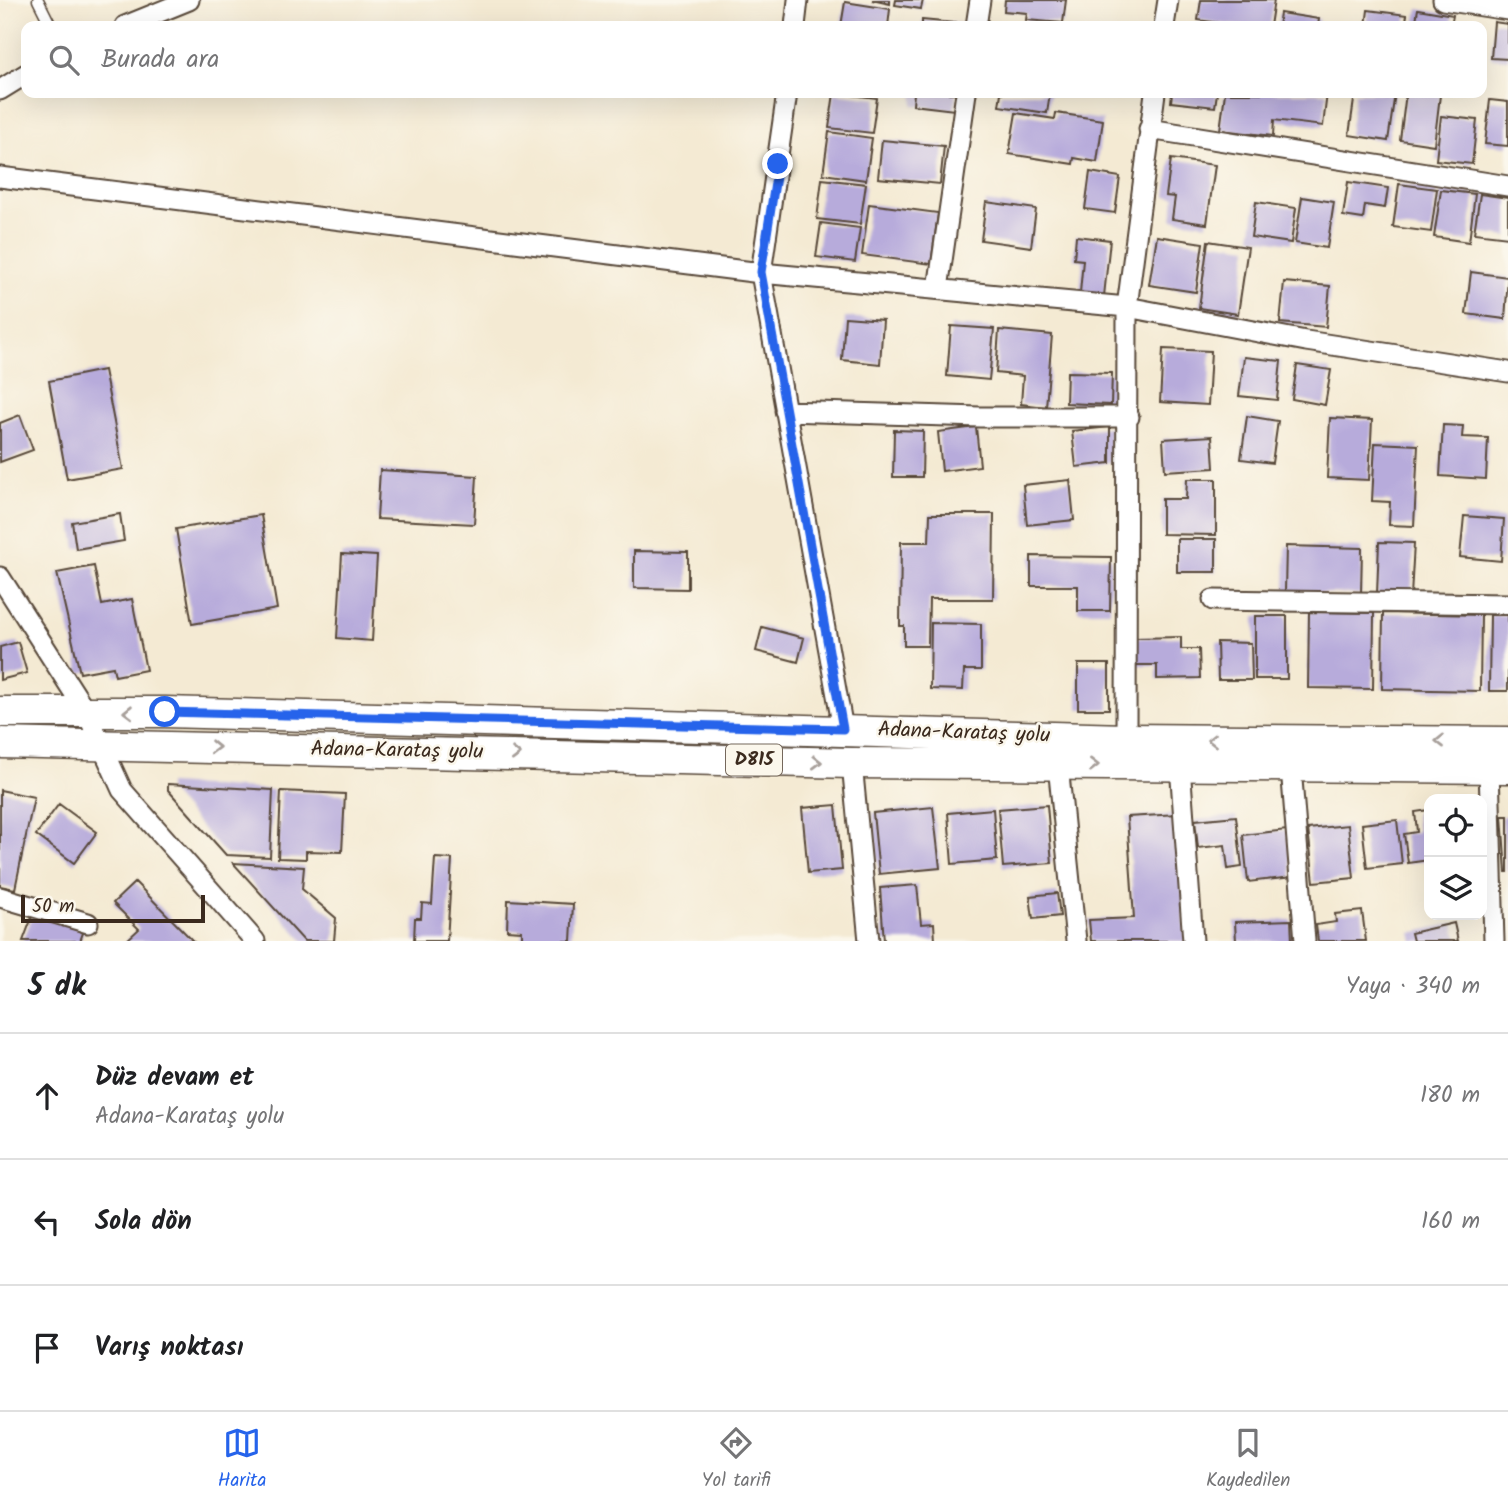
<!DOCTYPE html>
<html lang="tr">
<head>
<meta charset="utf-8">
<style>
	body { margin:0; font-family:Kalam,sans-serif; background:#f2f2f2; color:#202124 }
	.controls { position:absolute; right:21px; bottom:21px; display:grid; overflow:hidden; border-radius:14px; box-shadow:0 7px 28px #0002 }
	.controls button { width:63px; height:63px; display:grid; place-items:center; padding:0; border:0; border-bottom:2px solid #e0e0e0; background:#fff; color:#202124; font:35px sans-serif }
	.scale { position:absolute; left:21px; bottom:18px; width:184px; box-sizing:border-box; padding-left:7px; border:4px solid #3b2a1e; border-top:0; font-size:19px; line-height:24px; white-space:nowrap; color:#3b2a1e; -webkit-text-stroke:5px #fbf7ec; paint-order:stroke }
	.stop { position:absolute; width:21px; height:21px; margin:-16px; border:5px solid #2563eb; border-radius:50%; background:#fff }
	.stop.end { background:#2563eb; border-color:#fff; box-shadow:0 2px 7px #0008 }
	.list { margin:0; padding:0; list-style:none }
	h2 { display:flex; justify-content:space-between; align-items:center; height:91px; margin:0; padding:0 28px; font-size:30px }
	h2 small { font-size:23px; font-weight:400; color:#757577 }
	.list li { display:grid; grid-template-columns:46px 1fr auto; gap:21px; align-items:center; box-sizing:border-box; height:126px; padding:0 28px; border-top:2px solid #e0e0e0 }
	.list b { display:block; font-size:26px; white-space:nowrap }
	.list p { margin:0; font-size:23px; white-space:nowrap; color:#757577 }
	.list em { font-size:23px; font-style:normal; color:#757577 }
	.icon { flex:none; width:38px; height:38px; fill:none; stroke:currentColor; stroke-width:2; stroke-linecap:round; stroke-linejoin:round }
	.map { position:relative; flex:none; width:1508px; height:941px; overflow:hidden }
	.search { position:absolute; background:#fff; box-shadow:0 7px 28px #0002; left:21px; right:21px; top:21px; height:77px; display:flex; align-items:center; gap:18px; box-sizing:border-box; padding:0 24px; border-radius:14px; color:#757577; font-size:26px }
	.sheet { height:469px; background:#fff }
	nav { display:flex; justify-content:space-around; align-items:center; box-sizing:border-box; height:98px; border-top:2px solid #e0e0e0; background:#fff; font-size:19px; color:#757577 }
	nav a { display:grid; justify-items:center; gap:4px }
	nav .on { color:#2563eb }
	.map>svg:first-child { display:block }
	.building { fill:#b7abdb }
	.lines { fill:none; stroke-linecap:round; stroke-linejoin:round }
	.service-casing { stroke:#574739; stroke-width:13 }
	.minor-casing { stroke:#574739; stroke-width:23 }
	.primary-casing { stroke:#574739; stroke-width:33 }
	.service { stroke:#fff; stroke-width:10 }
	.minor { stroke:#fff; stroke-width:19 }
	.primary { stroke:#fff; stroke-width:30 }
	.oneway { stroke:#a79f9a }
	.route { stroke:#2563eb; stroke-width:9 }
	.labels { text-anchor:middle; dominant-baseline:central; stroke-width:5; stroke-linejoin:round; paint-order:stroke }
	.shield { fill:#fbf7ec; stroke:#75685c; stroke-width:2 }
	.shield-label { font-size:19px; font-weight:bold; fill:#3b2a1e }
	.street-label { font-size:21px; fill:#3b2a1e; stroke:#fbf7ec }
</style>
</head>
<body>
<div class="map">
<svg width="1508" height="941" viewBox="0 0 1508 941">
	<rect width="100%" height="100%" fill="#fbf7ec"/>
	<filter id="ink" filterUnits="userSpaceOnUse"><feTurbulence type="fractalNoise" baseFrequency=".0143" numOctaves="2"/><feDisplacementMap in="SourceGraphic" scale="14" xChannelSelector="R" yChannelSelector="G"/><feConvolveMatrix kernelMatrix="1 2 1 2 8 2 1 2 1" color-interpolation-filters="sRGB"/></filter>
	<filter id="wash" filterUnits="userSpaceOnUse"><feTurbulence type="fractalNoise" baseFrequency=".00686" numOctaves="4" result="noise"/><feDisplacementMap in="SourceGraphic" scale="28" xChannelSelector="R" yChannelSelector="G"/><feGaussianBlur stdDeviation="1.57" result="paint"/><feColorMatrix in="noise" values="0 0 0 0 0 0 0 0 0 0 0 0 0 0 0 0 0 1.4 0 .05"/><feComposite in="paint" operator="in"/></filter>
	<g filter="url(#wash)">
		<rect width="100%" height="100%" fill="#f4ead3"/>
		<g id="blocks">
			<path class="building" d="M872 0H890V4Z
				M896 0H923L921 9 895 5Z
				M1005 0H1066L1063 23 1026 20 1027 13 1004 11Z
				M1201 0H1274L1270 26H1239L1198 20Z
				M845 2 890 9 888 26H841Z
				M1418 9 1453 15 1451 26H1415Z
				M1368 10 1407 15 1405 26H1366Z
				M1280 13 1319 19 1318 26H1278Z
				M922 20 965 24 964 26H922Z
				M1494 22 1508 24V59L1491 58Z
				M834 93 877 98 872 133 829 128Z
				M914 93H956L954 110 913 105Z
				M1001 93H1050L1047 113 999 106Z
				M1172 93H1217L1215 107 1171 102Z
				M1225 93H1327L1323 126 1274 120 1273 136 1220 130Z
				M1355 93H1395L1388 141 1349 135Z
				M1406 93 1440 95 1434 145 1400 140Z
				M1490 100 1508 102V146L1485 144Z
				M1016 113 1055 119 1056 113 1103 120 1097 162 1074 158 1073 164 1009 154Z
				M1441 116 1477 120 1472 164 1436 160Z
				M829 132 872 138 866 180 823 174Z
				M882 140 944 146 940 184 878 178Z
				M1171 159 1215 165 1207 224 1172 219 1175 197 1166 196Z
				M1090 172 1120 177 1115 213 1085 209Z
				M822 179 866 184 860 224 817 219Z
				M1348 182 1388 188 1385 208 1365 205 1363 219 1343 216Z
				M1399 184 1437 189 1431 232 1393 227Z
				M1441 190 1475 194 1469 242 1434 237Z
				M1480 194 1508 198V237L1474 233Z
				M1302 197 1334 202 1327 248 1295 243Z
				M986 202 1036 209 1031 247 981 240Z
				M1256 202 1296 208 1291 243 1251 237Z
				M869 204 938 213 931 264 862 255Z
				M821 223 860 228 855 262 816 257Z
				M1076 236 1110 240 1104 296 1080 293 1083 260 1074 259Z
				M1157 236 1203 243 1196 292 1149 285Z
				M1208 241 1248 247 1238 314 1199 308Z
				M1471 272 1508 277 1505 319 1466 314Z
				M1284 282 1330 286 1326 327 1280 323Z
				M845 317 883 320 880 364 842 360Z
				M951 326 994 329 989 380 947 376Z
				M999 330 1052 335 1046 407 1021 404 1023 376 996 373Z
				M1163 349 1211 351 1208 405 1160 402Z
				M1244 357 1281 361 1277 400 1239 396Z
				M1297 365 1331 370 1325 405 1292 399Z
				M104 370 123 469 67 479 49 381Z
				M1067 372 1112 373 1111 405 1066 403Z
				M20 415 33 450 0 462V423Z
				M1247 416 1278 421 1272 463 1241 459Z
				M1330 418 1372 420 1369 480 1327 478Z
				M1443 425 1463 426 1462 437 1488 438 1486 479 1440 476Z
				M976 427 980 466 942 471 938 432Z
				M1110 427V463L1076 467 1072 431Z
				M894 430 923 431 922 477H893Z
				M1212 436 1214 468 1165 471 1163 439Z
				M1375 443 1418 445 1414 526 1389 525 1390 502 1372 501Z
				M380 470 477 476 474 524 377 519Z
				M1187 479H1216V535L1162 534V499H1186Z
				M1070 480 1074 520 1027 525 1023 485Z
				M120 514 124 541 76 549 72 522Z
				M930 514H994L993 599H929L928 646H904V626H900L901 542H929Z
				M261 515 277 609 192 624 176 529Z
				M1464 516 1504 519 1501 561 1460 557Z
				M1177 539H1216V572H1177Z
				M1379 542 1414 543 1411 596 1377 594Z
				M1286 546 1362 548 1361 594 1285 592Z
				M634 551 688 552V589L634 588Z
				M342 554 377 556 372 641 337 638Z
				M1031 556 1111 557 1110 611H1078V586H1031Z
				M94 566 102 605 132 599 146 670 115 676 113 667 80 673 57 573Z
				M1309 612 1374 613 1373 689 1308 688Z
				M1383 613 1481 615 1480 691 1382 689Z
				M1490 615H1508V691H1489Z
				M1255 616H1287V679H1255Z
				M931 623 981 624V670H964L963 690 930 689Z
				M762 627 804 638 798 662 756 651Z
				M1181 637V649H1199L1200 678 1157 679V665H1136V638Z
				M18 642 27 673 0 680V647Z
				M1217 642 1251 643 1252 680H1218Z
				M1078 664H1109V709H1078Z
				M168 784 273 790 270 857 226 855 168 790Z
				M0 790 34 797 15 889 0 886Z
				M281 791 345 794 342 852 306 851V859L278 858Z
				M59 804 97 832 74 863 36 835Z
				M836 805 842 870 808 873 802 808Z
				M1047 805 1052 863 1003 867 998 809Z
				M933 807 940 868 879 874 873 813Z
				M993 809 997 860 952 864 948 813Z
				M1429 810V860L1408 863 1404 834 1417 832 1415 812Z
				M1178 814 1186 941H1091L1089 920 1134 918 1127 817Z
				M1236 816 1242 867 1228 869 1225 845 1198 848 1195 820Z
				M1502 816H1508V872H1506Z
				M1397 820 1402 864 1367 868 1362 824Z
				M1348 825 1354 878 1314 882 1308 829Z
				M1287 830 1292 877 1248 882 1243 835Z
				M435 858 452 859 447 941H414L415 918H421L422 903 432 904Z
				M233 863 304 867 302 889 336 918 334 941H304Z
				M135 882 193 941H126L139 929 113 903Z
				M917 885 921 924 934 923 935 941H884L880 888Z
				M1057 893 1060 916 1033 919 1030 896Z
				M508 900 573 904 571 941H522V931L507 930Z
				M1362 911 1366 941H1318L1316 925 1336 922 1335 914Z
				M34 912 84 930 80 941H23Z
				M1291 920 1292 941H1236L1235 922Z
				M1454 923 1458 941H1413L1411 933Z"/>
		</g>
	</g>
	<g filter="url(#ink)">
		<use href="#blocks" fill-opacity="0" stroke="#574739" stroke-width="2"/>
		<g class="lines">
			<defs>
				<path id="service" d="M38 0 51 26"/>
				<path id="minor" d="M1443 0 1508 10
					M125 26 189 0
					M795 26 798 0
					M976 26 980 0
					M1164 26 1168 0
					M0 90 26 74
					M787 93 761 273 843 729
					M1149 129 1508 186
					M0 177 761 273 1127 307 1306 341 1508 372
					M938 289 966 93
					M785 411 980 417H1129
					M0 577 87 713 122 790 255 941
					M1213 600 1508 604
					M1126 739 1127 307 1155 93
					M852 763 869 941
					M1058 765 1076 941
					M1180 766 1193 941
					M1291 767 1305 941
					M1489 768 1494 941
					M0 897 88 923"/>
				<path id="primary" d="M0 712H165L1126 739 1508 742
					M0 743 852 763 1508 768"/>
			</defs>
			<use href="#service" class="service-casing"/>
			<use href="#minor" class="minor-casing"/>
			<use href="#primary" class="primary-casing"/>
			<use href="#service" class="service"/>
			<use href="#minor" class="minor"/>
			<use href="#primary" class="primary"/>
		</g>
		<defs><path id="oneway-chevron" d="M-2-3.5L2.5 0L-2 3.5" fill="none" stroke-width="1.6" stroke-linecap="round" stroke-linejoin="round" transform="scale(1.75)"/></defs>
		<g class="oneway">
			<use href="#oneway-chevron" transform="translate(128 712) rotate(179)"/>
			<use href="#oneway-chevron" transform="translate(1212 740) rotate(-180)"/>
			<use href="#oneway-chevron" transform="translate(1440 741) rotate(-180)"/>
			<use href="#oneway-chevron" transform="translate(215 747) rotate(1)"/>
			<use href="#oneway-chevron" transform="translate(516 754) rotate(1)"/>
			<use href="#oneway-chevron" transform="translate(817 762) rotate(1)"/>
			<use href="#oneway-chevron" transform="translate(1094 765)"/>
		</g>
	</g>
	<g class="lines" filter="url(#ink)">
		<path class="route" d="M165 712 843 729 761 272 778 164"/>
	</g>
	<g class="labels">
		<rect class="shield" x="726" y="744.5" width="56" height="31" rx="5"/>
		<g class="shield-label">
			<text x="754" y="760">D815</text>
		</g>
		<g class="street-label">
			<text transform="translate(964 733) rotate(2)">Adana-Karataş yolu</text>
			<text transform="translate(397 751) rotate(1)">Adana-Karataş yolu</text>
		</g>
	</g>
</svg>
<div class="controls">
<button><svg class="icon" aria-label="locate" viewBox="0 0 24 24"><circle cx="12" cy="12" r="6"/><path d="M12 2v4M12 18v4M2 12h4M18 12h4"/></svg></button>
<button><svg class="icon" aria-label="layers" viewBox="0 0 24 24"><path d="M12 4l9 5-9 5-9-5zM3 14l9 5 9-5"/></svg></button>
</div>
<div class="scale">50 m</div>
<div class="stop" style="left:165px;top:712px"></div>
<div class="stop end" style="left:778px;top:164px"></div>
<div class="search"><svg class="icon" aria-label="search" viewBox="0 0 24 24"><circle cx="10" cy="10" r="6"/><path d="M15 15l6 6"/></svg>Burada ara</div>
</div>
<section class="sheet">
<h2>5 dk<small>Yaya · 340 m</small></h2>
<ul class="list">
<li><svg class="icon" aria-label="ahead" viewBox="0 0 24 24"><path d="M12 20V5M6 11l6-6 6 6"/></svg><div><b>Düz devam et</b><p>Adana-Karataş yolu</p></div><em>180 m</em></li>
<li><svg class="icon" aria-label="left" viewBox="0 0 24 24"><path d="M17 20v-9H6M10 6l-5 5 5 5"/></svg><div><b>Sola dön</b></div><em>160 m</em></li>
<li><svg class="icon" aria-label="arrive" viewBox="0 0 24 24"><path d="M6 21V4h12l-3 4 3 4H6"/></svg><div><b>Varış noktası</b></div></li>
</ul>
</section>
<nav>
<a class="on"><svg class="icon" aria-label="map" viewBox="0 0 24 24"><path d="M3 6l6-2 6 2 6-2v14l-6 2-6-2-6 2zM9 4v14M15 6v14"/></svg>Harita</a>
<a><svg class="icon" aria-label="directions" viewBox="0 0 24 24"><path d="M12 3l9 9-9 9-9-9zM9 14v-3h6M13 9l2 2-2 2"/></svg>Yol tarifi</a>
<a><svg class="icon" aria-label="saved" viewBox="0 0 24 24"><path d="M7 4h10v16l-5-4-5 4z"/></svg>Kaydedilen</a>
</nav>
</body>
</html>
